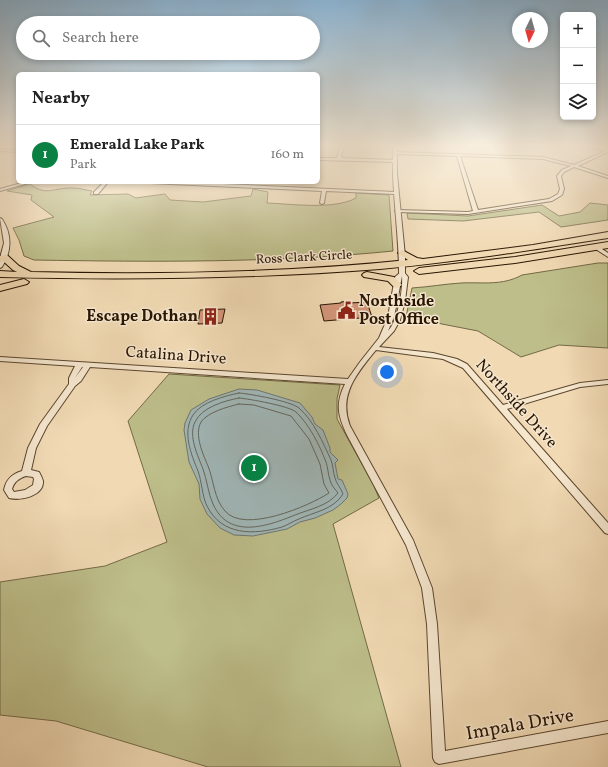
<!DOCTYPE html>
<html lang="en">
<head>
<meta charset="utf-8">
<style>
	body { margin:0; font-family:Vollkorn,serif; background:#f2f2f2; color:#222 }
	.controls { position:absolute; right:12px; top:12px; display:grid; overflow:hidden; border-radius:6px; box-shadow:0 2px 6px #0003 }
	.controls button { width:36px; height:36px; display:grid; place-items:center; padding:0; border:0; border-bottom:1px solid #e0e0e0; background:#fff; color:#222; font:20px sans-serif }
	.compass { position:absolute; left:512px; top:12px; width:36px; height:36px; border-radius:50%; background:#fff; box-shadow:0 2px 6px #0003; rotate:185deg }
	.you { position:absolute; left:387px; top:372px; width:14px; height:14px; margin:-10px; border:3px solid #fff; border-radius:50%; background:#1a73e8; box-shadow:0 0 0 6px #1a73e833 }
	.badge { display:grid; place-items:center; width:26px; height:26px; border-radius:50%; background:#0b8043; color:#fff; font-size:13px; font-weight:700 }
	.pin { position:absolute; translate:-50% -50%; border:2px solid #fff; box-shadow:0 1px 4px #0006 }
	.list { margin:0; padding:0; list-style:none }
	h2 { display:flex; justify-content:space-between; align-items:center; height:52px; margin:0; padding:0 16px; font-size:17px }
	h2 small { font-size:13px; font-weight:400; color:#767676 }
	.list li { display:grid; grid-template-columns:26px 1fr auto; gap:12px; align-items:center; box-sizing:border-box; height:60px; padding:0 16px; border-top:1px solid #e0e0e0 }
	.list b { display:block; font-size:15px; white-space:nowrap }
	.list p { margin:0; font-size:13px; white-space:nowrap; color:#767676 }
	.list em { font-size:13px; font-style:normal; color:#767676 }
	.icon { flex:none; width:22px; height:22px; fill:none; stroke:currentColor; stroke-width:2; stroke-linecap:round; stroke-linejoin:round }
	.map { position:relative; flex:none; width:608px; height:767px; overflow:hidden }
	.search { position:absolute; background:#fff; box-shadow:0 2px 6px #0003; left:16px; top:16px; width:304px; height:44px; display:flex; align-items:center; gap:10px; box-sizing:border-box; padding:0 14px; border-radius:22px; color:#767676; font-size:15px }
	.panel { position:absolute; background:#fff; box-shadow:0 2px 6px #0003; left:16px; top:72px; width:304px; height:112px; border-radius:6px }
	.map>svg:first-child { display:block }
	.green { fill:#bdbe8a; stroke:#736a46 }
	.water { fill:#a0b7b8; stroke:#70766f }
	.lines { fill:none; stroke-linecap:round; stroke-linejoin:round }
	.shore { stroke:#64665d; stroke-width:1 }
	.building { fill:#d3957a; stroke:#291502 }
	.minor-casing { stroke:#5b462e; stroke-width:2 }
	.tertiary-casing { stroke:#5b462e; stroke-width:2 }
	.trunk-casing { stroke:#291502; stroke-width:2 }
	.minor { fill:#f5e6ce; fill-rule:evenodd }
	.tertiary { fill:#f5e6ce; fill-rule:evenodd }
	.trunk { fill:#f0d9b3; fill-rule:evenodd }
	.labels { text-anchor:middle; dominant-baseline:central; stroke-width:3; stroke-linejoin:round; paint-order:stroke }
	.far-street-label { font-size:13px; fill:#291502; stroke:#f5e6ce }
	.poi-label { font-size:16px; font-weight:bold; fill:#291502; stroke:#f5e6ce; text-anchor:start }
	.street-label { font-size:16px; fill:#291502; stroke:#f5e6ce }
	.near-street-label { font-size:19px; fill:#291502; stroke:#f5e6ce }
</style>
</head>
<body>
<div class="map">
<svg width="608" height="767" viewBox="0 0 608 767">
	<rect width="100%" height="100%" fill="#f0d9b3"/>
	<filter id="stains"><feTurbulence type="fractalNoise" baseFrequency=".005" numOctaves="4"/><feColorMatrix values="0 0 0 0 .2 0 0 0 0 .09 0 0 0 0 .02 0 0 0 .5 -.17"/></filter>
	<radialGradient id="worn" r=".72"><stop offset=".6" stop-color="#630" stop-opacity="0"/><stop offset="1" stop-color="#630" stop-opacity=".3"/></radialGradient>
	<path class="green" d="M30 184C47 197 54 187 73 188 79 188 86 190 92 191L90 195 128 194 136 198 165 194 170 200 203 202 251 196 253 189 268 192 267 203C293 204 334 210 356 198V193L389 195 393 251C274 263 153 262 34 260L24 256 19 240 13 228 54 217 31 200 32 195 7 191Z
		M590 203 608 205V220L561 227 539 212 463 221 408 219 407 213 468 216 542 205 559 216 580 212Z
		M598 263H608V348L559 345 521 357 478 331 406 317 412 288C428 287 445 284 461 283 483 282 502 286 522 275Z
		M169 374 340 385 337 399V419L373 484 379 498 333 524 401 767H208L56 721 0 715V582L105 566 167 542 128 421Z"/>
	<path class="water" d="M239 389 257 390 300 403 312 417 315 424 323 430 330 448V452L338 460 335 463 338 479 342 480 348 494 347 498 341 504 333 510 315 518 300 522 287 529 253 536 234 535 220 528 207 514 200 499 199 484 189 462 184 430 185 423 191 410 209 399Z"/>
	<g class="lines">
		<path class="shore" d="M239 393C251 394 290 401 299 408 314 421 323 443 331 460 333 465 333 472 335 478 336 483 341 488 343 494 333 510 314 512 299 519 293 521 288 525 282 527 254 535 222 536 207 506 202 496 202 482 198 471 191 454 182 432 193 415 201 402 225 396 239 393Z
			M239 398C250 399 289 406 296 412 309 424 320 446 326 462 328 468 328 474 330 480 331 485 335 489 338 493 328 506 310 509 295 515 268 526 229 540 213 504 208 493 207 480 203 469 198 456 188 436 195 422 202 407 224 401 239 398Z
			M239 404 254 405 291 416 309 439 320 464 324 484 329 493C309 506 244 534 225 511 214 499 214 481 208 466 203 454 194 435 201 422 208 412 227 407 239 404Z"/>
	</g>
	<path class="building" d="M349 301 350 303 367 302 372 317 324 321 320 305 341 303V302Z
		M225 309 222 323 198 324 200 310Z"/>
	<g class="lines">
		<defs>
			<path id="minor" d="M340 145H344L341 158 394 160 396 161 394 162 318 160V158H337Z
				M585 145H591L608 150V152L578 166 608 176V178L574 167 564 172 561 176 564 189 562 195 552 201 468 214 397 212 395 211 397 210 468 212 473 211 457 156 395 154 393 153 394 152 543 157 574 165 605 151ZM460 156 543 159 571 166 562 170 557 176 560 189 558 194 549 199 478 210Z
				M0 149 18 150V152L0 151Z
				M25 182H32L0 191V189Z
				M104 182H108L98 194H94V192Z
				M148 182H178L395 192 397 193 395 194 326 191 324 203 322 204 320 203 322 191 150 183Z
				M596 245 608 253V257L594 248 593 247Z
				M402 271 404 272 408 277 405 301 400 320 394 331 379 347 433 353 457 359 467 364 503 405 580 383 608 380V384L580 387 507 409 608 523V534L605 533 463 368 443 359 376 350C357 373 338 395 350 426L413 540 432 588 437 624 445 751 608 721V733L439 764 435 762 433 758 427 624 422 588 406 545 347 435C338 416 335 404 345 384L90 367 81 381 75 386 47 426 36 448 31 470 39 472C40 474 42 477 43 481 44 496 20 501 9 498L4 490C6 479 12 474 22 471L28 448 40 424 69 384V378L75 366 0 361V357L348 379 360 362 379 338 388 317 395 277ZM402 276C403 290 398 321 388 331L394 317ZM82 367H83L75 378ZM26 476 33 477 34 479 33 485 25 490 14 492 12 489C14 482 19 478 26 476Z"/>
			<path id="tertiary" d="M393 145H397V174L405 256V273L402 275 399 273C399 230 391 188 393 145Z
				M0 218 2 219C12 234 12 251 2 267L0 268V258L4 243Z"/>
			<path id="trunk" d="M608 232V238C532 250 457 262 380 269 253 279 127 280 0 277V271L17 272 13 270 3 261 0 262V256L7 255 19 266 31 272C157 275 283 273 408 260L398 253 402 250 417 258 423 259 533 245Z
				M608 242V248L515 263 419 274 414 271 419 268 515 257Z
				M367 272 394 277 402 285 397 288 394 287 388 281 364 277 362 275 364 273Z
				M24 279 29 282 27 284 0 291V285Z"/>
		</defs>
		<use href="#minor" class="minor-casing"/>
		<use href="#tertiary" class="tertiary-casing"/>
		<use href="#trunk" class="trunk-casing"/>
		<use href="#minor" class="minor"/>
		<use href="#tertiary" class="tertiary"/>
		<use href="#trunk" class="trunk"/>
	</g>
	<linearGradient id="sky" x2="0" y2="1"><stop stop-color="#8bb5d5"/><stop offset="0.58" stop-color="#f8eedd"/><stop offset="1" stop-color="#f8eedd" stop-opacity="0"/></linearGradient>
	<rect width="608" height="252" fill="url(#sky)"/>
	<defs>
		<symbol id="civic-bare" viewBox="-9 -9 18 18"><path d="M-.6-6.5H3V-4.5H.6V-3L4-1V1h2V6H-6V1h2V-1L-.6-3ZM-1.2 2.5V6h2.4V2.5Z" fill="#8f2418" stroke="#f5e6ce" stroke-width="2.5" paint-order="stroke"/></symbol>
		<symbol id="building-bare" viewBox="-9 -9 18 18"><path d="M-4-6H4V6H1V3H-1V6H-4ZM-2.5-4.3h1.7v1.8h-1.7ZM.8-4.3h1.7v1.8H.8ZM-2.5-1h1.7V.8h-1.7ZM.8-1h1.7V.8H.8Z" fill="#8f2418" stroke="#f5e6ce" stroke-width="2.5" paint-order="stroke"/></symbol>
	</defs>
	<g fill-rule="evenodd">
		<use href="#civic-bare" x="334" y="298" width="25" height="25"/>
		<use href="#building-bare" x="198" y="304" width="25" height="25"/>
	</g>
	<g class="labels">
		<g class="far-street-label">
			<text transform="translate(304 258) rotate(-3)">Ross Clark Circle</text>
		</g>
		<g class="poi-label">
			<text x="359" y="302">Northside<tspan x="359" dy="18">Post Office</tspan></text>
			<text x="198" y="317" text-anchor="end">Escape Dothan</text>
		</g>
		<g class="street-label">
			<text transform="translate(176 356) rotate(4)">Catalina Drive</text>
			<text transform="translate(516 404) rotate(48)">Northside Drive</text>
		</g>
		<g class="near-street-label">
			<text transform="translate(520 725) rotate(-10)">Impala Drive</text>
		</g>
	</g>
	<rect width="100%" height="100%" filter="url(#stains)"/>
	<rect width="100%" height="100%" fill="url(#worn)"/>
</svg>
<div class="controls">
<button>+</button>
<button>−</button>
<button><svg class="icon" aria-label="layers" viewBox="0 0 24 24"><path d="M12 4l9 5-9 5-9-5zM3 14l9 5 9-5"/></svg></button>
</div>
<svg class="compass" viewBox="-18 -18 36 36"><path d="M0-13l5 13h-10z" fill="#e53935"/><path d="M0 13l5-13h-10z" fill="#767676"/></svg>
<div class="you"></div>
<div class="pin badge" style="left:254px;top:468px">1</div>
<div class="search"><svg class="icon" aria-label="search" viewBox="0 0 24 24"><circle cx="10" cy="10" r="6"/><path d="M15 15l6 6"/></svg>Search here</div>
<section class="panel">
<h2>Nearby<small></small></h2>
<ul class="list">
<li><span class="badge">1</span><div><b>Emerald Lake Park</b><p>Park</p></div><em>160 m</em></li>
</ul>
</section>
</div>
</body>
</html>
